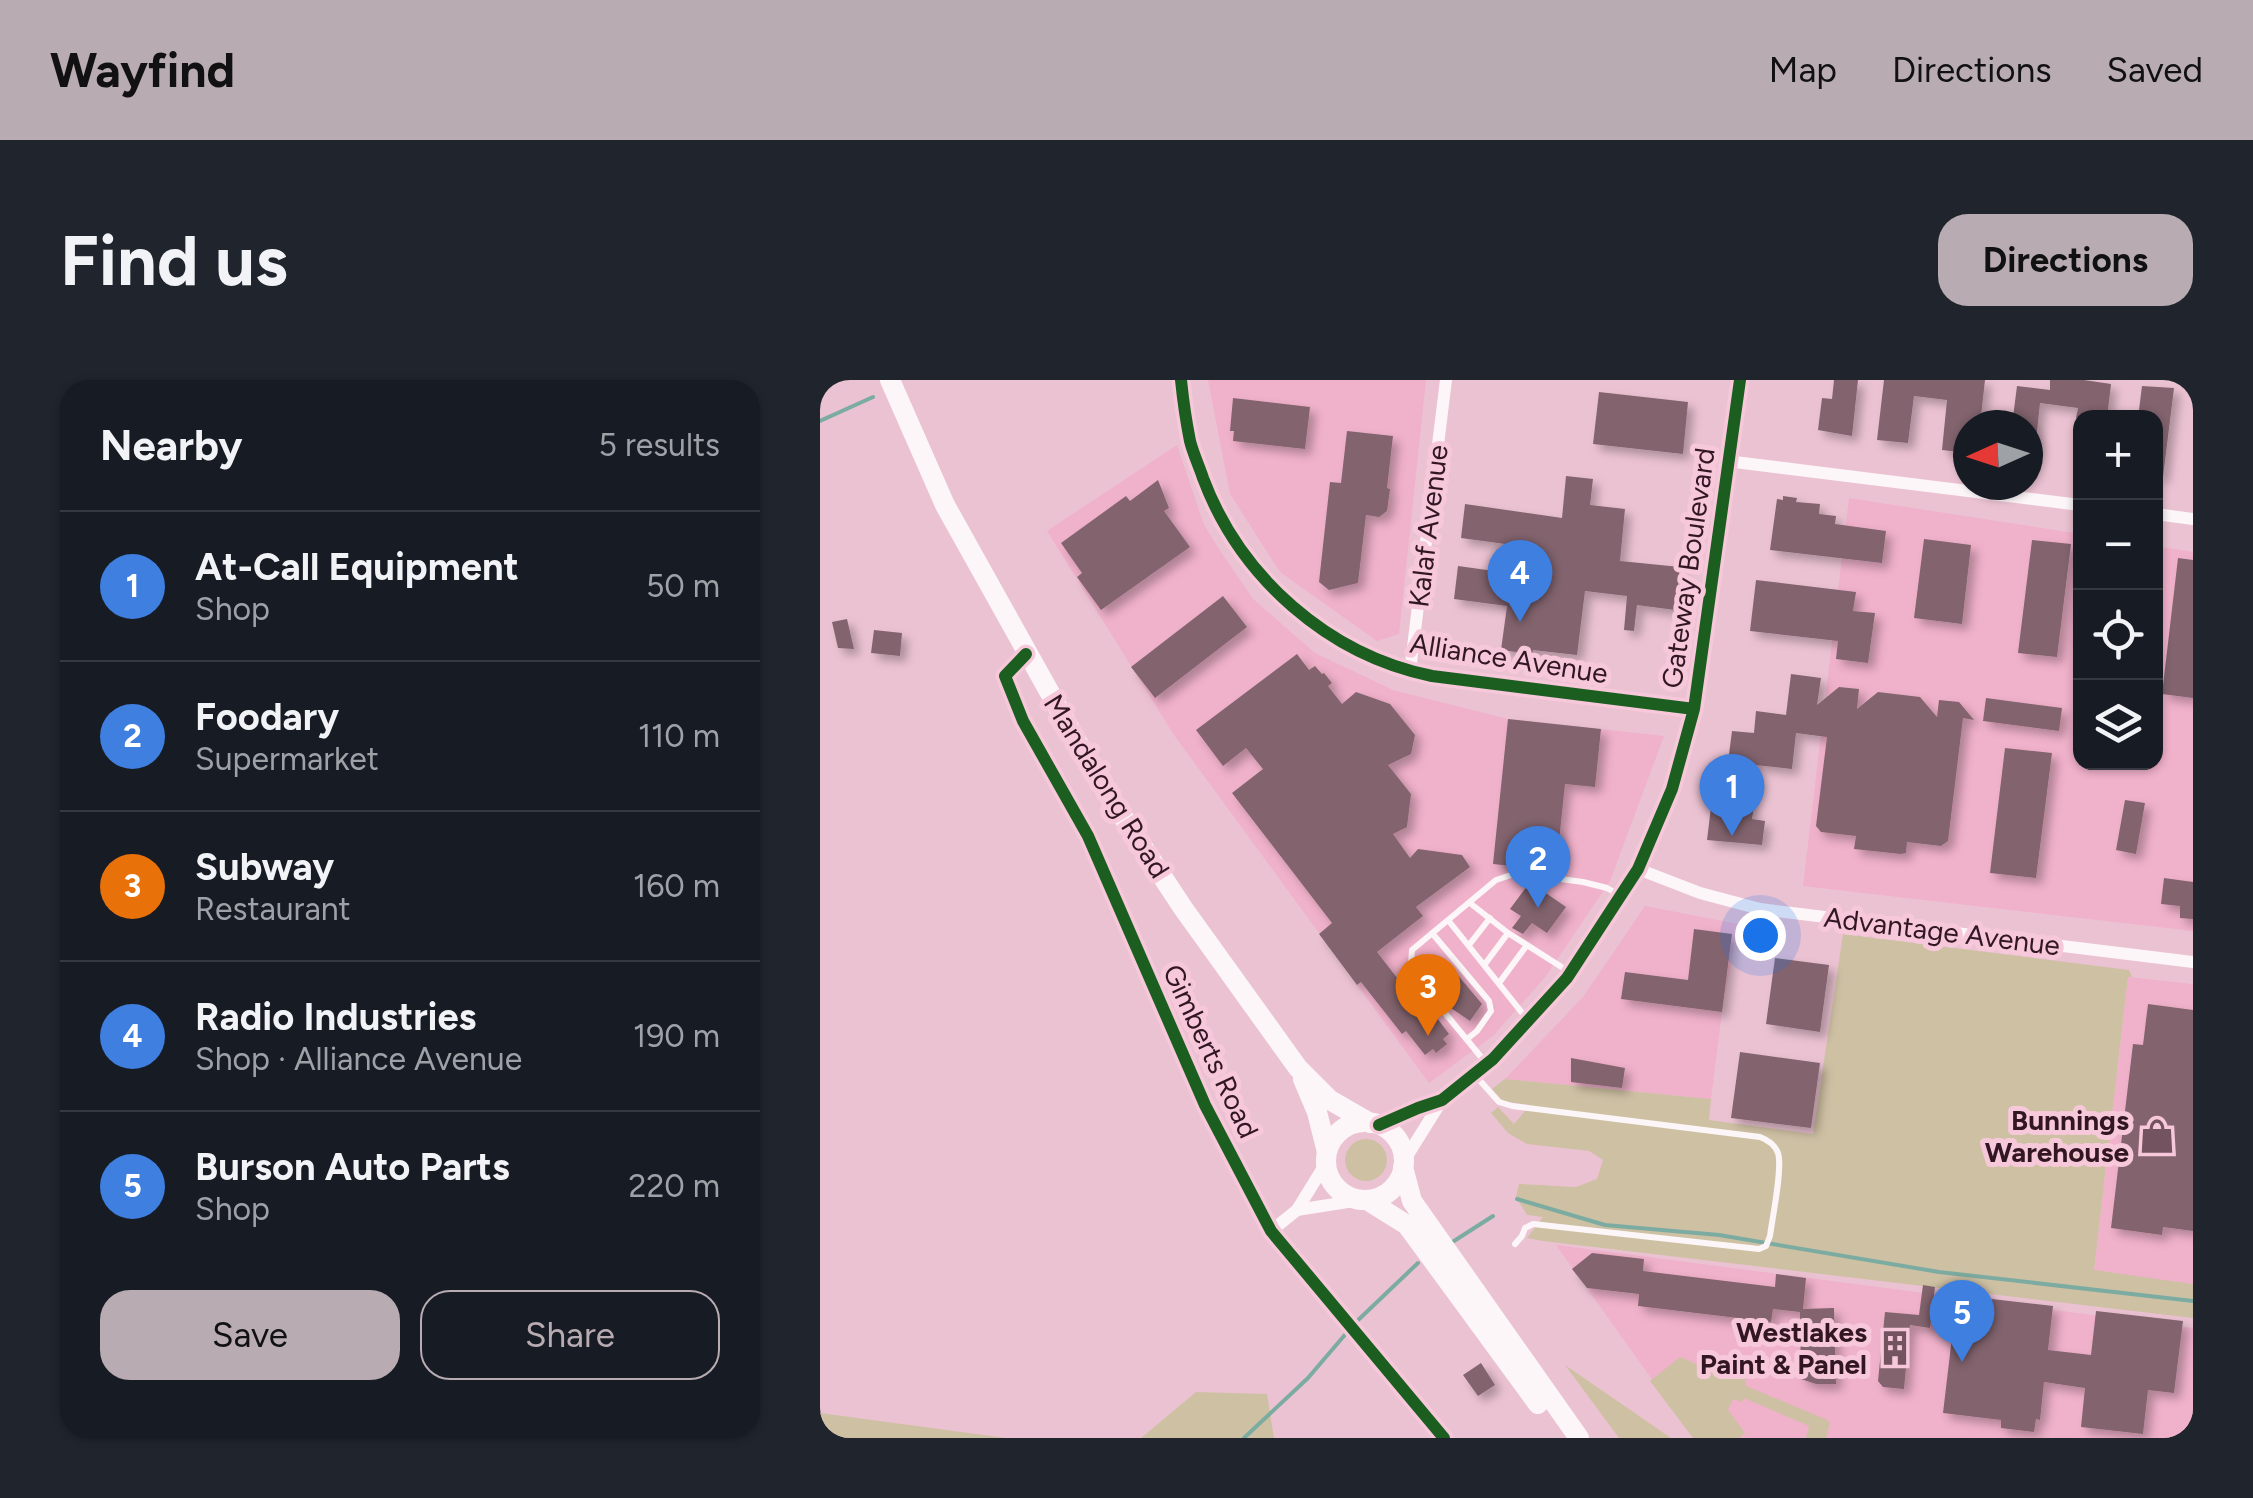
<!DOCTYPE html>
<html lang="en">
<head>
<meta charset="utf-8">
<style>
	body { margin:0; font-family:Figtree,sans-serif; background:#20242c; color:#f1f3f6 }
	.controls { position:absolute; right:30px; top:30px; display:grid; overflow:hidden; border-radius:20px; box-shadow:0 2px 8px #0004 }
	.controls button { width:90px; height:90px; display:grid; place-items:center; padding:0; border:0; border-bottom:2px solid #363941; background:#171b24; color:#f1f3f6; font:50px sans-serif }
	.compass { position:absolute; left:1133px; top:30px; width:90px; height:90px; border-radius:50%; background:#171b24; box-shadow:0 2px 8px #0004; rotate:267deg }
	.you { position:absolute; left:940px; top:555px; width:35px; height:35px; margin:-25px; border:8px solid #fff; border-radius:50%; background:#1a73e8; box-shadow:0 0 0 15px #1a73e833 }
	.badge { display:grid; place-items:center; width:65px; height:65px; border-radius:50%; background:#b8abb2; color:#fff; font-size:32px; font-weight:700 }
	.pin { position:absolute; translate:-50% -82px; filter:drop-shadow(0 2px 5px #0008) }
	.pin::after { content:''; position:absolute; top:52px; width:35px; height:30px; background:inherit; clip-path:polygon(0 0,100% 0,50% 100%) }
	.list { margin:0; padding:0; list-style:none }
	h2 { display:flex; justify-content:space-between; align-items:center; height:130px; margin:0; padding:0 40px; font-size:42px }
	h2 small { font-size:32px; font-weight:400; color:#9ea1a6 }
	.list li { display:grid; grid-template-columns:65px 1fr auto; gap:30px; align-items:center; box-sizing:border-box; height:150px; padding:0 40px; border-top:2px solid #363941 }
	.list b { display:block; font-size:38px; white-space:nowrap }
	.list p { margin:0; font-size:32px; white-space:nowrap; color:#9ea1a6 }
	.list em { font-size:32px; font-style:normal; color:#9ea1a6 }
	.actions { display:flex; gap:20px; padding:30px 40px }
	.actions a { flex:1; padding:22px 0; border:2px solid #b8abb2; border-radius:30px; text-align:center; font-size:35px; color:#b8abb2 }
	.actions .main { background:#b8abb2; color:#111 }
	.icon { flex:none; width:55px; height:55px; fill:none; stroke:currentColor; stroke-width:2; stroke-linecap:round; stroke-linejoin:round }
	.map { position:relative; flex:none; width:1373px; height:1058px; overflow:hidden; border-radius:30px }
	header { display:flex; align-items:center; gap:60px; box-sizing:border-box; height:140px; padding:0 50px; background:#b8abb2; color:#111 }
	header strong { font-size:48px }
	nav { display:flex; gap:55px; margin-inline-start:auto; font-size:35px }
	.intro { display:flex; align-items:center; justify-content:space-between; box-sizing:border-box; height:240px; padding:0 60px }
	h1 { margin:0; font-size:70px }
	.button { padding:25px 45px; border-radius:30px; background:#b8abb2; color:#111; font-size:35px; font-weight:700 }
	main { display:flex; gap:60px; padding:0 60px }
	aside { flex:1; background:#171b24; border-radius:30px; box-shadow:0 2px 8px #0004 }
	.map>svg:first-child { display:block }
	.built { fill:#f0b1ca }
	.green { fill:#cec0a3 }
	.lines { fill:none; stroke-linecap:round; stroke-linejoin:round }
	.stream { stroke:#7caca1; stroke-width:4 }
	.building { fill:#82646e; filter:url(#shadow) }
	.service { stroke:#fcf6f8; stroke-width:6 }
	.minor { stroke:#fcf6f8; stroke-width:12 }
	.primary { stroke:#fcf6f8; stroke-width:20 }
	.cycleway-casing { stroke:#f6c8da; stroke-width:19 }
	.cycleway { stroke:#1b5e20; stroke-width:12 }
	.labels { text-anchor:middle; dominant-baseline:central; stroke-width:10; stroke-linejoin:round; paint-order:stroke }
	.street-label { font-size:28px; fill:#321723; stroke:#f6c8da }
	.poi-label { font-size:28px; font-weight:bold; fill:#321723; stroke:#f6c8da; text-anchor:end }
</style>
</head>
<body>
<header>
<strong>Wayfind</strong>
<nav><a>Map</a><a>Directions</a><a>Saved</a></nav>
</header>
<div class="intro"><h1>Find us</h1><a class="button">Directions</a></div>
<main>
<aside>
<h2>Nearby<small>5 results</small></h2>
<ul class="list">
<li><span class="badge" style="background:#3f7fe0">1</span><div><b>At-Call Equipment</b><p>Shop</p></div><em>50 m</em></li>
<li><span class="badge" style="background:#3f7fe0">2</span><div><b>Foodary</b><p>Supermarket</p></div><em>110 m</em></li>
<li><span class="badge" style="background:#e8710a">3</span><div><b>Subway</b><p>Restaurant</p></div><em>160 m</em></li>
<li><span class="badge" style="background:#3f7fe0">4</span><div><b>Radio Industries</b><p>Shop · Alliance Avenue</p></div><em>190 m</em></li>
<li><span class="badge" style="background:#3f7fe0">5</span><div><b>Burson Auto Parts</b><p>Shop</p></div><em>220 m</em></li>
</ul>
<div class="actions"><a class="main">Save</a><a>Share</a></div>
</aside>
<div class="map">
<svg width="1373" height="1058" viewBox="0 0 1373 1058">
	<defs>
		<filter id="shadow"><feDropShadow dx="6" dy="6" stdDeviation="5" flood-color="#0004"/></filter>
	</defs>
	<rect width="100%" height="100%" fill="#ebc2d2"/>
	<path class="built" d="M388 0H606L579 254 557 261 460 192 410 114Z
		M357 65 384 145 397 166 433 219 495 273 573 310 688 339 844 356 790 501 726 596 673 656 609 703 354 355 227 151Z
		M1029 118 1260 154V382H1336V166L1373 172V551L983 506Z
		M825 526 918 544 902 632 891 719 685 699 763 617Z
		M1308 597 1373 604V904L1274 891Z
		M736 865 1373 948V1058H874Z"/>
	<path class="green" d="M1023 554 1309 590 1312 597H1308L1274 890 1373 904V938L723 861 707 858 723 837 707 835 696 817 699 804 756 807 777 799 783 780 769 771 707 764 688 753 671 733 678 727 694 744 710 725 683 721 672 709 685 699 891 719 889 740 993 754Z
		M525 780a21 21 0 1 1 42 0a21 21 0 1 1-42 0Z
		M860 977 906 997 912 993 925 998 926 1006 1005 1039 1010 1043 1006 1058H986L989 1046 924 1018 922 1022 913 1019 908 1030 925 1053 919 1058H873L830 1001Z
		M745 985 851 1058H799Z
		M376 1012 447 1014 454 1058H321Z
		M0 1033 186 1058H0Z"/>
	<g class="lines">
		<path class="stream" d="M0 41 53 17
			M697 819 785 845 899 855 1119 892 1373 921
			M634 861 673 836
			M424 1058 488 998 535 943 598 883"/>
	</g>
	<path class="building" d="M1014 0H1038L1032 56 998 50 1002 18 1012 19Z
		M1064 0H1165L1160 45H1148V73L1122 70 1127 20 1094 16 1088 63 1057 60Z
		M1230 0H1264L1291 4 1287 38H1256L1258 28 1220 23 1215 71H1208V45H1192L1197 6 1230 10Z
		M1322 6 1354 8 1343 97H1336V38H1318Z
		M779 12 868 22 863 74 773 64Z
		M413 18 490 27 485 69 413 61 414 51H410Z
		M527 51 573 56 567 108 570 109 567 131 559 137 546 135 538 203 509 210 499 202 510 102 521 103Z
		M746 96 773 99 770 125 805 129 800 181 860 187 855 230 817 225 814 251 804 250 807 216 765 211 757 275 713 270 712 274 681 270 687 226 634 219 638 186 696 194 700 166 641 158 645 124 742 138Z
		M338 100 349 128 344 131 370 167 281 230 257 197 262 193 241 163 306 116 310 121Z
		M963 116 977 118 976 122 1000 124 999 134 1016 136 1015 144 1066 151 1062 183 950 170 957 119 963 120Z
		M1104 159 1151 165 1142 244 1094 238Z
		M1212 160 1251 164 1237 277 1198 273Z
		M1358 178 1373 180V318L1342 314Z
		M936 200 1036 212 1033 231 1055 233 1048 283 1016 279 1018 261 930 251Z
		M403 216 427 247 335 318 311 287Z
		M27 239 34 269 18 268 12 242Z
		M54 250 82 253 80 276 51 273Z
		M477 274 489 290 495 286 502 294 504 293 512 303 508 306 522 324 536 312 570 324 595 355 591 374 568 385 591 414 587 447 573 454 590 478 598 469 642 475 650 487 596 527 603 536 557 572 612 643 617 638 629 654 623 659 627 664 616 673 613 669 605 675 586 651 582 654 541 602 537 605 499 554 512 543 412 413 443 389 426 368 403 386 376 350Z
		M971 294 1001 298 997 325 1019 307 1039 309 1037 329 1058 312 1100 317 1117 337 1119 320 1139 322 1154 340 1143 338 1128 461 1121 466 1087 462 1086 473 1081 474 1034 469 1036 456 1001 452 996 446 1007 357 976 353 972 389 908 382 912 351 934 353 936 331 966 335Z
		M1166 318 1242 328 1239 351 1163 341Z
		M688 339 781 349 775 407 745 404 736 491 673 484Z
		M1185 368 1232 373 1216 498 1170 493Z
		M892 419 934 426 932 439 945 441 942 465 887 460Z
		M1305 420 1325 423 1316 474 1296 470Z
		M1344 498 1373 502V539L1360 538V526L1341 524Z
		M710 502 746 527 727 553 712 543 703 554 692 548 701 536 690 529Z
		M874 549 912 554 902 632 801 619 805 592 868 600Z
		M955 578 1009 585 1000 652 946 644Z
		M631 587 662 624 650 641 628 626 638 613 623 593Z
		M1328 624 1373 630V851L1343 847 1342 855 1291 848 1313 664 1323 665Z
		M920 672 1000 683 991 748 911 738Z
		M751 678 805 688 802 708 751 702Z
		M772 873 824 879 823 891 955 907 956 894 986 898 983 929 1014 928 1016 1004H996L981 999 980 932 953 929 951 942 818 926 819 914 767 908 752 889Z
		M1103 905 1115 907 1110 948 1090 945 1084 1009 1063 1007 1058 1001 1065 932 1099 935Z
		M1137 915 1233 926 1228 970 1271 975 1276 931 1363 941 1354 1013 1328 1010 1323 1054 1261 1047 1265 1008 1224 1002 1220 1040 1216 1039 1214 1052 1181 1048V1040L1123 1033Z
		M661 983 675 1005 658 1016 643 995Z"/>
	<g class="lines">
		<path class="service" d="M650 523 688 553 751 593
			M628 540 707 639
			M612 553 669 621 671 631 657 651 647 659
			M649 565 670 538
			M665 584 688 553
			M679 603 707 565
			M666 683 620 627 591 584 592 570 676 500 697 493 763 502 787 508 801 516
			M654 694 679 722 692 726 940 757C948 760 955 765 958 773 963 788 952 839 950 856L946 866 939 869 713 844 705 848 702 856 695 864"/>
		<path class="minor" d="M361 0C363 20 366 41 370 61 373 73 379 86 383 98 420 197 508 275 612 296L874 329
			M907 81 1260 125
			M1336 134 1373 139
			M206 274 185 296 203 341 268 456 385 725 451 851 624 1058
			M590 291 626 0
			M818 489 880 513 940 529 1373 582
			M559 745 598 728 622 720 673 679 747 598 818 489 852 409 874 329 920 0
			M584 781 622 720
			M477 830 540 820
			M451 851 477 830 506 783"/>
		<path class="primary" d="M70 0 125 125 278 399 363 528 478 688 510 720 550 743
			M483 699 497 732 507 772
			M506 781a39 39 0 1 1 78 0a39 39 0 1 1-78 0Z
			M583 787 592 821 759 1058
			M547 820 587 845 718 1024"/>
		<defs>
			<path id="cycleway" d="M361 0C363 20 366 41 370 61 373 73 379 86 383 98 420 197 508 275 612 296L874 329
				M206 274 185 296 203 341 268 456 385 725 451 851 624 1058
				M559 745 598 728 622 720 673 679 747 598 818 489 852 409 874 329 920 0"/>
		</defs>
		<use href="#cycleway" class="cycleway-casing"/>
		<use href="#cycleway" class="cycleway"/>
	</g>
	<defs>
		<symbol id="shop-bare" viewBox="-9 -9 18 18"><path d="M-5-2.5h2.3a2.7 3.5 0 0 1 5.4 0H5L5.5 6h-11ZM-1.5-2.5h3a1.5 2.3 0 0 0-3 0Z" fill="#735360" stroke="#f6c8da" stroke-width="2.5" paint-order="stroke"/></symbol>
		<symbol id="building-bare" viewBox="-9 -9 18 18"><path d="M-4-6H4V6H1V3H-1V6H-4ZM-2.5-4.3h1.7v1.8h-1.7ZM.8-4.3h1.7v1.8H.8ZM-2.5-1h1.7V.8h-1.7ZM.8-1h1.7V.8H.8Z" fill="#735360" stroke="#f6c8da" stroke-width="2.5" paint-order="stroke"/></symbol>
	</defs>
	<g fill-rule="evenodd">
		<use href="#shop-bare" x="1312" y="731" width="50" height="50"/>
		<use href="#building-bare" x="1050" y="943" width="50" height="50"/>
	</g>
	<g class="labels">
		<g class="street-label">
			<text transform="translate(608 146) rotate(-83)">Kalaf Avenue</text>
			<text transform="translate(868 188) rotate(-82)">Gateway Boulevard</text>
			<text transform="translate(689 278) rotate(9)">Alliance Avenue</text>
			<text transform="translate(287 406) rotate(58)">Mandalong Road</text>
			<text transform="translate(1122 551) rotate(7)">Advantage Avenue</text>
			<text transform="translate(391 671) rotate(65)">Gimberts Road</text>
		</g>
		<g class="poi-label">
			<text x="1309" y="740">Bunnings<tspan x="1309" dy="32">Warehouse</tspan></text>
			<text x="1047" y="952">Westlakes<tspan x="1047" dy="32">Paint &amp; Panel</tspan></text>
		</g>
	</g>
</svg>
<div class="controls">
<button>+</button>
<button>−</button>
<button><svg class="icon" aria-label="locate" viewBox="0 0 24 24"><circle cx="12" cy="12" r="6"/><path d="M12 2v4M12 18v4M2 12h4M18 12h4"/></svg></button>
<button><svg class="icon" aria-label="layers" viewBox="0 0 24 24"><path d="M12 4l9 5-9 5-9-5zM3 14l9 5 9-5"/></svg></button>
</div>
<svg class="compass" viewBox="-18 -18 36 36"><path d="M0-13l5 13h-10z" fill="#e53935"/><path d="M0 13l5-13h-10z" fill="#9ea1a6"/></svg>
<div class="you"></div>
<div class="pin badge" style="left:912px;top:456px;background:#3f7fe0">1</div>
<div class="pin badge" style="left:718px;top:528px;background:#3f7fe0">2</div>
<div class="pin badge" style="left:608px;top:656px;background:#e8710a">3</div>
<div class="pin badge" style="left:700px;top:242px;background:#3f7fe0">4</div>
<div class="pin badge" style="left:1142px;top:982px;background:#3f7fe0">5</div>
</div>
</main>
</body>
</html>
